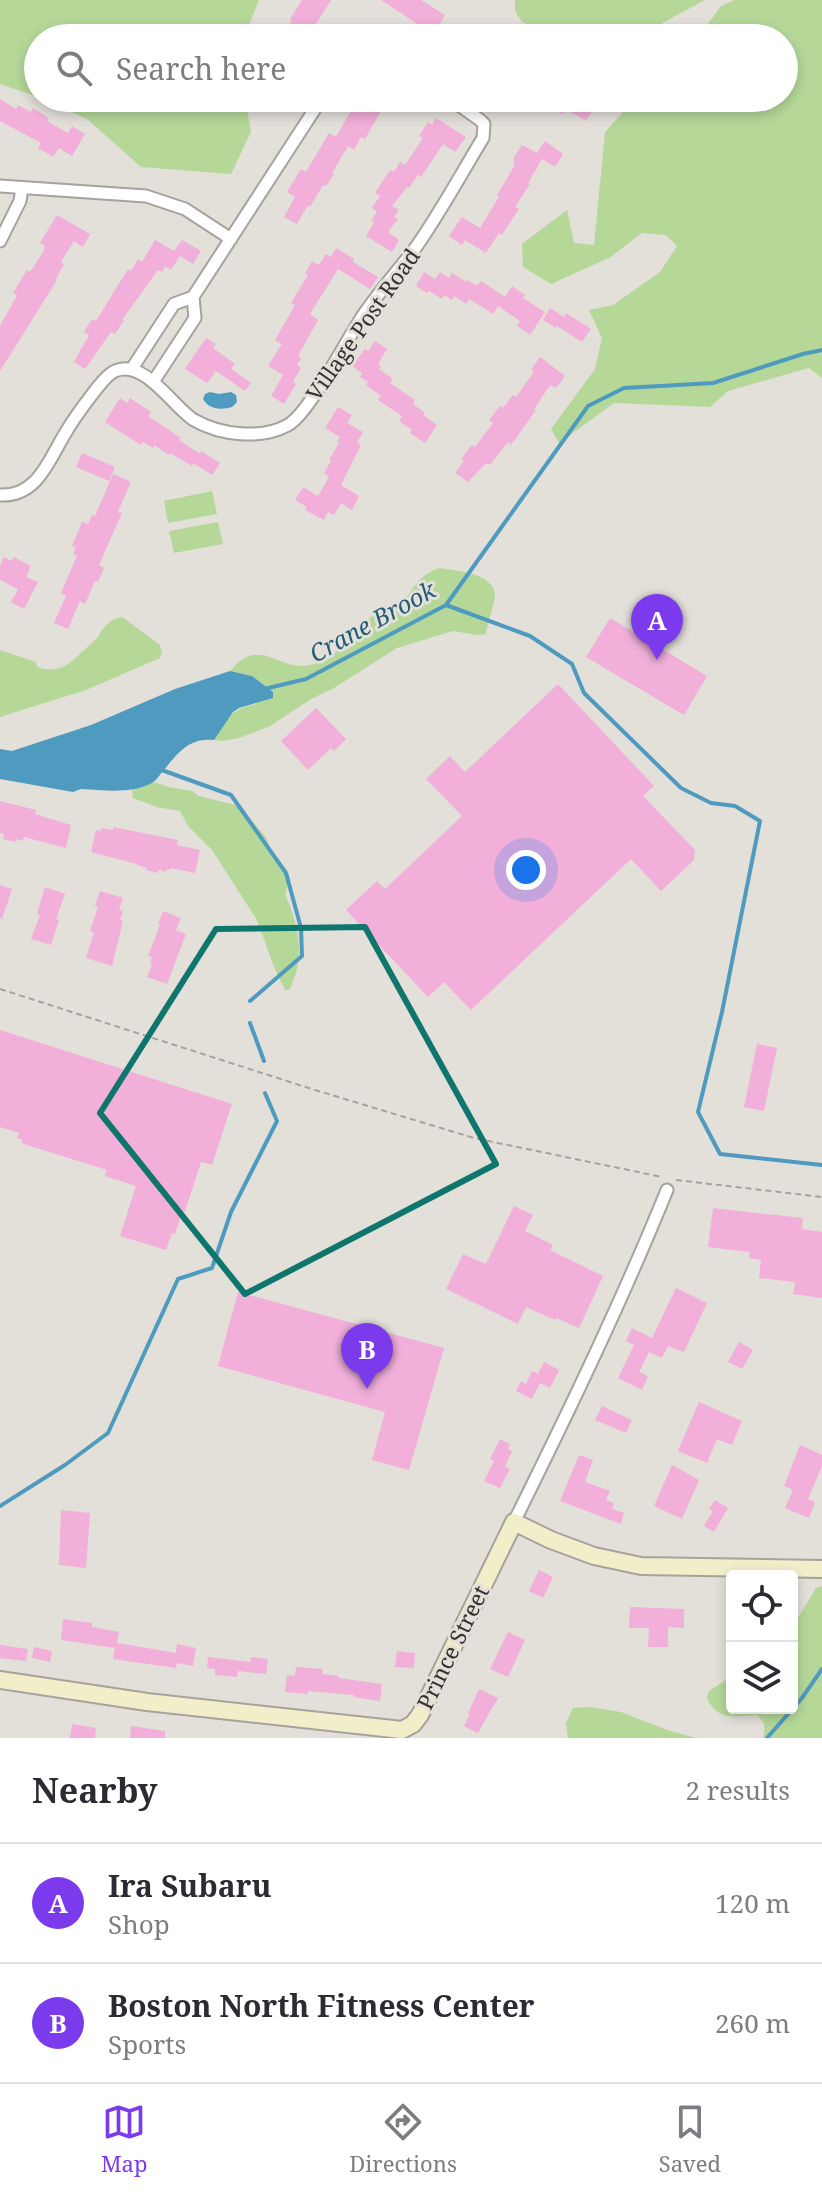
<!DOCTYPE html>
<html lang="en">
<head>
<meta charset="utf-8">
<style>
	body { margin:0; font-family:"Noto Serif",serif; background:#f2f2f3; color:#2b2b33 }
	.controls { position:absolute; right:24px; bottom:24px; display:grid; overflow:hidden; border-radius:8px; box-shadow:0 4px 12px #0003 }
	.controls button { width:72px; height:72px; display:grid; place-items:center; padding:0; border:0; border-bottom:2px solid #e1e1e2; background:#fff; color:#2b2b33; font:40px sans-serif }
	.you { position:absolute; left:526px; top:870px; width:28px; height:28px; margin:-20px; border:6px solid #fff; border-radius:50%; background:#1a73e8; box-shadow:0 0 0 12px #1a73e833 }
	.badge { display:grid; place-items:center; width:52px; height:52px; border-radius:50%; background:#7c3aed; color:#fff; font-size:26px; font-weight:700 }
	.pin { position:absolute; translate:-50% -66px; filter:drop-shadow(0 2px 4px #0008) }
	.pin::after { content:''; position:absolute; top:42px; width:28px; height:24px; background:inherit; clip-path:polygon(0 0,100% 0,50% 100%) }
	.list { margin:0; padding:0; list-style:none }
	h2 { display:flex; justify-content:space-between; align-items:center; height:104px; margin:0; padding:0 32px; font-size:34px }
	h2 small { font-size:26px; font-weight:400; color:#7c7c81 }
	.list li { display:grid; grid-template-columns:52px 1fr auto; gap:24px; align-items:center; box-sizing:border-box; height:120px; padding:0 32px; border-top:2px solid #e1e1e2 }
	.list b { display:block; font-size:30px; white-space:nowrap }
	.list p { margin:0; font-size:26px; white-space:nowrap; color:#7c7c81 }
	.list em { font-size:26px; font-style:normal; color:#7c7c81 }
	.icon { flex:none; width:44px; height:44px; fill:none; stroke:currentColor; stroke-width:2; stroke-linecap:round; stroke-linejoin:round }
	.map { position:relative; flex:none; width:822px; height:1738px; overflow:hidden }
	.search { position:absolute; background:#fff; box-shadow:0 4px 12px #0003; left:24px; right:24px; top:24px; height:88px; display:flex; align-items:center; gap:20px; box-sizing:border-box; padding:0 28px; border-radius:44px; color:#7c7c81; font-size:30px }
	.sheet { height:344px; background:#fff }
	nav { display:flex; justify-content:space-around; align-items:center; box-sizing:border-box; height:112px; border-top:2px solid #e1e1e2; background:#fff; font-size:22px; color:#7c7c81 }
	nav a { display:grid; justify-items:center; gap:4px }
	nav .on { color:#7c3aed }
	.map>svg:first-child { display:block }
	.green { fill:#b5d899 }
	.water { fill:#4f9bc0 }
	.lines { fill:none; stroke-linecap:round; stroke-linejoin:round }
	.stream { stroke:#4f9bc0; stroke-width:4 }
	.building { fill:#f1afda }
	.street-casing { stroke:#a6a29d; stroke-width:15 }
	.secondary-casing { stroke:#a6a29d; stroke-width:20 }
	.path { stroke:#a6a39e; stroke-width:2; stroke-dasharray:6 4; stroke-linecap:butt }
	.street { stroke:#fff; stroke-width:11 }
	.secondary { stroke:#f2eeca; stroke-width:16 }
	.marked { fill:none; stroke:#0f766e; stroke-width:6; stroke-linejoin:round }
	.labels { text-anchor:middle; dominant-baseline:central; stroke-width:6; stroke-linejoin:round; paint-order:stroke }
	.street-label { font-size:22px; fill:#33322f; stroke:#e3dfd9 }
	.water-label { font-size:24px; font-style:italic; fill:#235c78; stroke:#e3dfd9 }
</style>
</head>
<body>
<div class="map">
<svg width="822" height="1738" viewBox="0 0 822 1738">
	<rect width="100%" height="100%" fill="#e3dfd9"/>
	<path class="green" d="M0 0H259L244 38H38V97L0 84Z
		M515 0H705L635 38H552L543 28 532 27 522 22 515 11Z
		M734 0H822V378L809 368 728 391 710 407 614 403 559 443 551 429 595 369 602 338 589 310 613 305 660 272 677 246 666 235 642 233 609 258 551 284 523 267 522 244 567 210 574 243 594 245 605 132 636 98H784V38H677L702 32 721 6Z
		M40 98H245L251 132 231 174 141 167 87 119Z
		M212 491 217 514 168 523 164 501Z
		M218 522 223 544 174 553 169 531Z
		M439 568C456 571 493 572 495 595 495 600 487 626 486 634L477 635 453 631 397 648 334 688 311 699 270 726 239 738 222 741 214 740C228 718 229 710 256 704L252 676 230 671C262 633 279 675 314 664 338 657 353 633 371 617 377 613 382 614 388 611 392 609 400 604 404 601 407 598 408 594 411 591 418 580 426 573 439 568Z
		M122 617 160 645 162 652 160 658 86 690 0 717V650L36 662 37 667C58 674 69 665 83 651 88 646 94 642 98 637 104 626 109 620 122 617Z
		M154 782 168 787 192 791 199 796 239 806 266 837 272 853 288 872 290 879 285 894C299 926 306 958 289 990H285L274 967 257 920 212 850 188 826 180 811 157 807 133 798 132 790Z
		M822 1586V1738H763C766 1728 765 1722 757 1715 735 1716 717 1721 707 1698L709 1691 732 1676V1708H792V1628L816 1588Z
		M589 1707 621 1712 667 1730 697 1738H568L566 1723 573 1708Z"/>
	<path class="water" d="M210 392 219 394 231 392 236 395 237 402 232 407C222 410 209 410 203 399L205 394Z
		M230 671 252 676 273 692V698L239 708 233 712 214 740C189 737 178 753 163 771 159 776 156 781 150 784 129 794 104 790 81 789L73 792 0 779V749L12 751 91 725 175 689Z"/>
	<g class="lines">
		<path class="stream" d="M446 605 530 636 572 664 584 693 681 788 711 803 735 806 760 821 722 1012 698 1112 720 1154 822 1165
			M264 689 306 679 446 605 588 406 624 388 713 383 803 354 822 350
			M159 769 231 795 286 873 301 928 302 956 250 1001
			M250 1023 264 1061
			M0 1506 65 1465 108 1433 178 1279 212 1268 231 1212 277 1121 265 1093
			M767 1738 802 1698 822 1669"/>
	</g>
	<path class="building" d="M302 0H331L307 38H286L290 31 287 29 292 20 290 19Z
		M381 0H421L445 15 431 38H411L419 25Z
		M358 98H406L398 112 385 104 365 139 361 137 354 150 348 146 332 173 334 174 326 186 323 185 310 207 308 205 297 224 284 217 295 197 287 192 301 169 306 172 329 133 336 137Z
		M548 98H577L594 108 586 121 565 109 562 114 548 105 551 100Z
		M0 99 16 109 18 105 31 112 33 108 49 118 47 121 68 133 72 126 85 134 72 156 59 148 53 157 38 148 41 143 0 121Z
		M436 118 466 137 455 152 443 144 421 177 418 175 409 188 407 187 392 206 399 210 394 217 398 219 388 232 399 240 392 252 366 236 374 223 371 221 377 212 372 208 380 196 375 193 390 170 394 172 400 162 405 165 423 138 419 136 428 122 432 125Z
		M545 141 563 154 555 167 542 159 528 183 530 184 515 207 519 209 502 235 499 233 486 253 465 240 462 245 449 236 462 217 480 228 499 197 497 195 515 165 513 164 515 161 513 159 522 145 537 153Z
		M57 215 90 234 83 247 74 241 61 262 64 264 56 279 57 280 0 371V326L17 295 13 293 27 270 30 272 43 252 45 246 40 243Z
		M155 240 174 251 182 240 201 251 193 264 180 256 171 270 165 266 162 272 158 270 122 320 124 321 115 334 111 332 85 369 74 362 89 335 84 332 92 319 96 321 128 269 131 271 138 259 142 262Z
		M336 248 354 259 353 262 378 277 370 289 338 269 310 314 318 320 298 356 301 358 297 365 301 368 293 382 296 384 284 404 271 396 283 375 268 366 282 344 275 340 295 305 291 303 308 275 305 273 312 261 319 265 326 254 331 257Z
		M424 272 435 279 440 272 449 278 452 273 466 282 467 280 477 286 481 281 505 297 512 286 525 295 523 298 545 312 530 335 517 326 520 321 498 306 493 314 469 299 466 304 454 296 452 300 444 295 442 299 429 291 427 293 416 286Z
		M550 308 564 317 566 313 591 329 582 342 557 326 556 328 543 320Z
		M206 338 216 344 213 348 235 364 231 369 251 383 245 391 216 371 207 383 185 369Z
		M375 341 387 349 378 364 381 366 379 369 393 379 390 383 415 400 413 404 425 413 423 415 437 425 425 443 410 433 412 430 399 421 402 416 378 400 381 396 366 385 368 382 360 377 362 373 352 366 365 349 368 351Z
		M540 357 565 376 556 388 550 385 534 409 536 410 511 445 508 442 490 465 486 463 468 482 455 473 464 461 461 459 472 445 475 447 493 423 489 420 500 406 503 408 513 395 516 397 534 372 531 370Z
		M120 398 127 403 130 398 151 412 148 416 181 438 179 440 200 454 201 451 220 463 212 475 193 463 192 466 170 453 169 455 154 445 153 448 143 442 141 445 105 422Z
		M338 407 352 415 347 423 363 432 357 442 361 445 341 485 359 496 352 510 341 503 334 515 328 512 324 520 305 510 307 507 295 500 303 487 318 496 329 477 324 473 331 461 329 460 339 443 337 442 340 437 325 428Z
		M82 453 115 467 109 481 76 467Z
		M113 474 131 482 118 512 122 513 99 565 104 568 98 582 95 581 85 604 80 601 68 629 54 623 66 596 61 593 77 556 73 554 76 547 72 546 82 522 88 524 92 515 95 516Z
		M4 557 11 561 14 557 31 566 26 577 38 582 24 609 11 602 18 589 0 580V566Z
		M610 618 707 676 684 715 586 657Z
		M558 684 654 786 643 796 695 850 694 860 661 891 631 859 471 1010 444 982 428 997 346 910 377 881 385 889 462 816 426 779 450 756 465 772Z
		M316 708 346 739 334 751 331 748 308 770 281 741Z
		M0 801 36 810 35 814 71 825 66 848 24 837 23 841 16 839 15 842 3 839 4 834 0 833Z
		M113 827 178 840 177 845 200 850 195 873 171 868 170 870 167 869 166 872 159 870 158 873 146 870 147 868 137 865V864L91 852 96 830 101 831V828L113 830Z
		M0 885 12 889 2 919 0 918Z
		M45 887 65 894 56 919 59 920 51 945 31 939 40 915 37 914Z
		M100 891 123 898 119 910 123 911 120 920 123 921 112 966 86 958 94 932 90 931 98 907 95 906Z
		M163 911 181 918 176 930 186 934 167 984 147 977 152 965 150 964 152 957 148 956 160 925 158 924Z
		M0 1030 232 1104 212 1165 201 1162 183 1217 181 1216 175 1234 172 1233 166 1250 120 1236 136 1186 105 1176 107 1170 21 1143 22 1140 17 1138 19 1133 0 1127Z
		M757 1044 777 1048 764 1111 744 1107Z
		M514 1206 533 1215 525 1231 553 1245 550 1250 603 1276 579 1328 556 1318 555 1320 526 1307 518 1324 446 1289 463 1254 486 1264Z
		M713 1208 803 1218 802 1229 822 1232V1298L793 1294 795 1282 759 1278 761 1260 749 1258 750 1252 708 1247Z
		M676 1288 707 1303 684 1352 668 1346 662 1358 649 1352 639 1372 648 1376 642 1390 618 1378 634 1345 626 1341 632 1328 652 1338Z
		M238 1292 444 1348 409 1470 372 1460 385 1412 218 1366Z
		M739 1342 753 1350 742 1369 728 1362Z
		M544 1362 559 1370 550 1388 540 1383 532 1399 516 1391 521 1381 526 1384 532 1371 538 1374Z
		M699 1402 742 1421 732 1445 717 1439 707 1463 678 1451Z
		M602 1406 632 1420 626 1433 595 1420Z
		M500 1439 510 1444 508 1449 512 1451 505 1467 510 1469 500 1488 484 1481 494 1461 490 1459Z
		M800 1445 822 1455V1466L808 1499 815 1502 809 1518 785 1508 793 1490 784 1486Z
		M579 1455 593 1460 585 1482 610 1491 606 1500 614 1503 612 1509 624 1513 621 1524 560 1501Z
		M672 1465 699 1480 682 1519 654 1506Z
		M715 1500 728 1508 714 1532 704 1526 713 1511 709 1509Z
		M61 1510 90 1513 86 1568 59 1565Z
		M539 1570 553 1577 543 1598 529 1591Z
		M630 1607 684 1609V1628L668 1627V1647H648L649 1628H629Z
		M63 1619 92 1623V1627L119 1632 117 1643 176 1653 177 1644 196 1648 193 1666 177 1663 176 1668 113 1659 115 1648 61 1640Z
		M508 1632 525 1640 508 1677 490 1669Z
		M0 1645 28 1649 26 1661 0 1658Z
		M34 1647 52 1651 50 1662 32 1658Z
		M397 1651 415 1653 414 1668 395 1667Z
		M208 1657 250 1662 251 1657 268 1659 266 1674 238 1671 237 1677 215 1675V1669L207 1668Z
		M296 1667 323 1669 322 1674 339 1676V1678L382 1684 380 1701 354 1697V1695L308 1691V1694L285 1692 287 1675 295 1676Z
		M479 1689 498 1698 478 1733 464 1726 470 1714 468 1713Z
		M72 1724 96 1728 95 1738H70Z
		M131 1726 165 1731V1738H130Z"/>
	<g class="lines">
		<defs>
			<path id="street" d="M0 186 146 196 185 209 231 239
				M0 241 20 201 22 188
				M193 297 322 98
				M131 370 174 304 193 297 195 318 153 382
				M0 495C38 497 49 459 66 432 74 418 84 405 94 392 100 385 106 375 115 371 144 358 174 408 194 420 220 435 261 440 288 425 309 413 345 343 360 320 377 294 398 271 416 247 440 213 461 174 483 138L484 124 480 120 449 98
				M514 1522C568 1413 621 1303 667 1190"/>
			<path id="secondary" d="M0 1680 147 1702 402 1730 413 1724 420 1715 514 1522 551 1540 594 1556 641 1566 822 1569"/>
		</defs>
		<use href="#street" class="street-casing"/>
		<use href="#secondary" class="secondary-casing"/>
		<path class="path" d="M0 989 315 1090 474 1138 662 1177
			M676 1180 822 1197"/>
		<use href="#street" class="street"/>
		<use href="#secondary" class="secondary"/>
	</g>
	<path class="marked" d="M365 927 496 1164 245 1294 100 1113 216 929Z"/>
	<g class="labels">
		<g class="street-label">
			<text transform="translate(362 324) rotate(-55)">Village Post Road</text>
			<text transform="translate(452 1647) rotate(-64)">Prince Street</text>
		</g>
		<g class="water-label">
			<text transform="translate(372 621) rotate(-29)">Crane Brook</text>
		</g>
	</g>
</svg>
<div class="controls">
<button><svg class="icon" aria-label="locate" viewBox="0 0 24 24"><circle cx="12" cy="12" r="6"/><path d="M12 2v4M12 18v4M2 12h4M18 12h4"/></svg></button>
<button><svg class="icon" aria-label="layers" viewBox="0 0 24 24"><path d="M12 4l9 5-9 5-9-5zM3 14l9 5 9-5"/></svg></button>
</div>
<div class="you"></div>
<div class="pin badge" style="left:657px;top:660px">A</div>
<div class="pin badge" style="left:367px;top:1389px">B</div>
<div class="search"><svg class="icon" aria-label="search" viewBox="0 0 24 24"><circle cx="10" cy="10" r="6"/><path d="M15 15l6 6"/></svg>Search here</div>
</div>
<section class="sheet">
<h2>Nearby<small>2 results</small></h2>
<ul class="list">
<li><span class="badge">A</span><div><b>Ira Subaru</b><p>Shop</p></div><em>120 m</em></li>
<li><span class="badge">B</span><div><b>Boston North Fitness Center</b><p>Sports</p></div><em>260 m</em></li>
</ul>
</section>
<nav>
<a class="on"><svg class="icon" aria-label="map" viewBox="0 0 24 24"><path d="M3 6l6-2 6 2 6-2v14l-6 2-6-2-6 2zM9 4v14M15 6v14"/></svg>Map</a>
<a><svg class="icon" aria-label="directions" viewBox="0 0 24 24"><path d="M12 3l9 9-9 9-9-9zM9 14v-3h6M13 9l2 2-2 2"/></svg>Directions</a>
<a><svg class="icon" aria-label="saved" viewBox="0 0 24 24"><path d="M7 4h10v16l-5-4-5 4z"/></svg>Saved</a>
</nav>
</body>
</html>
